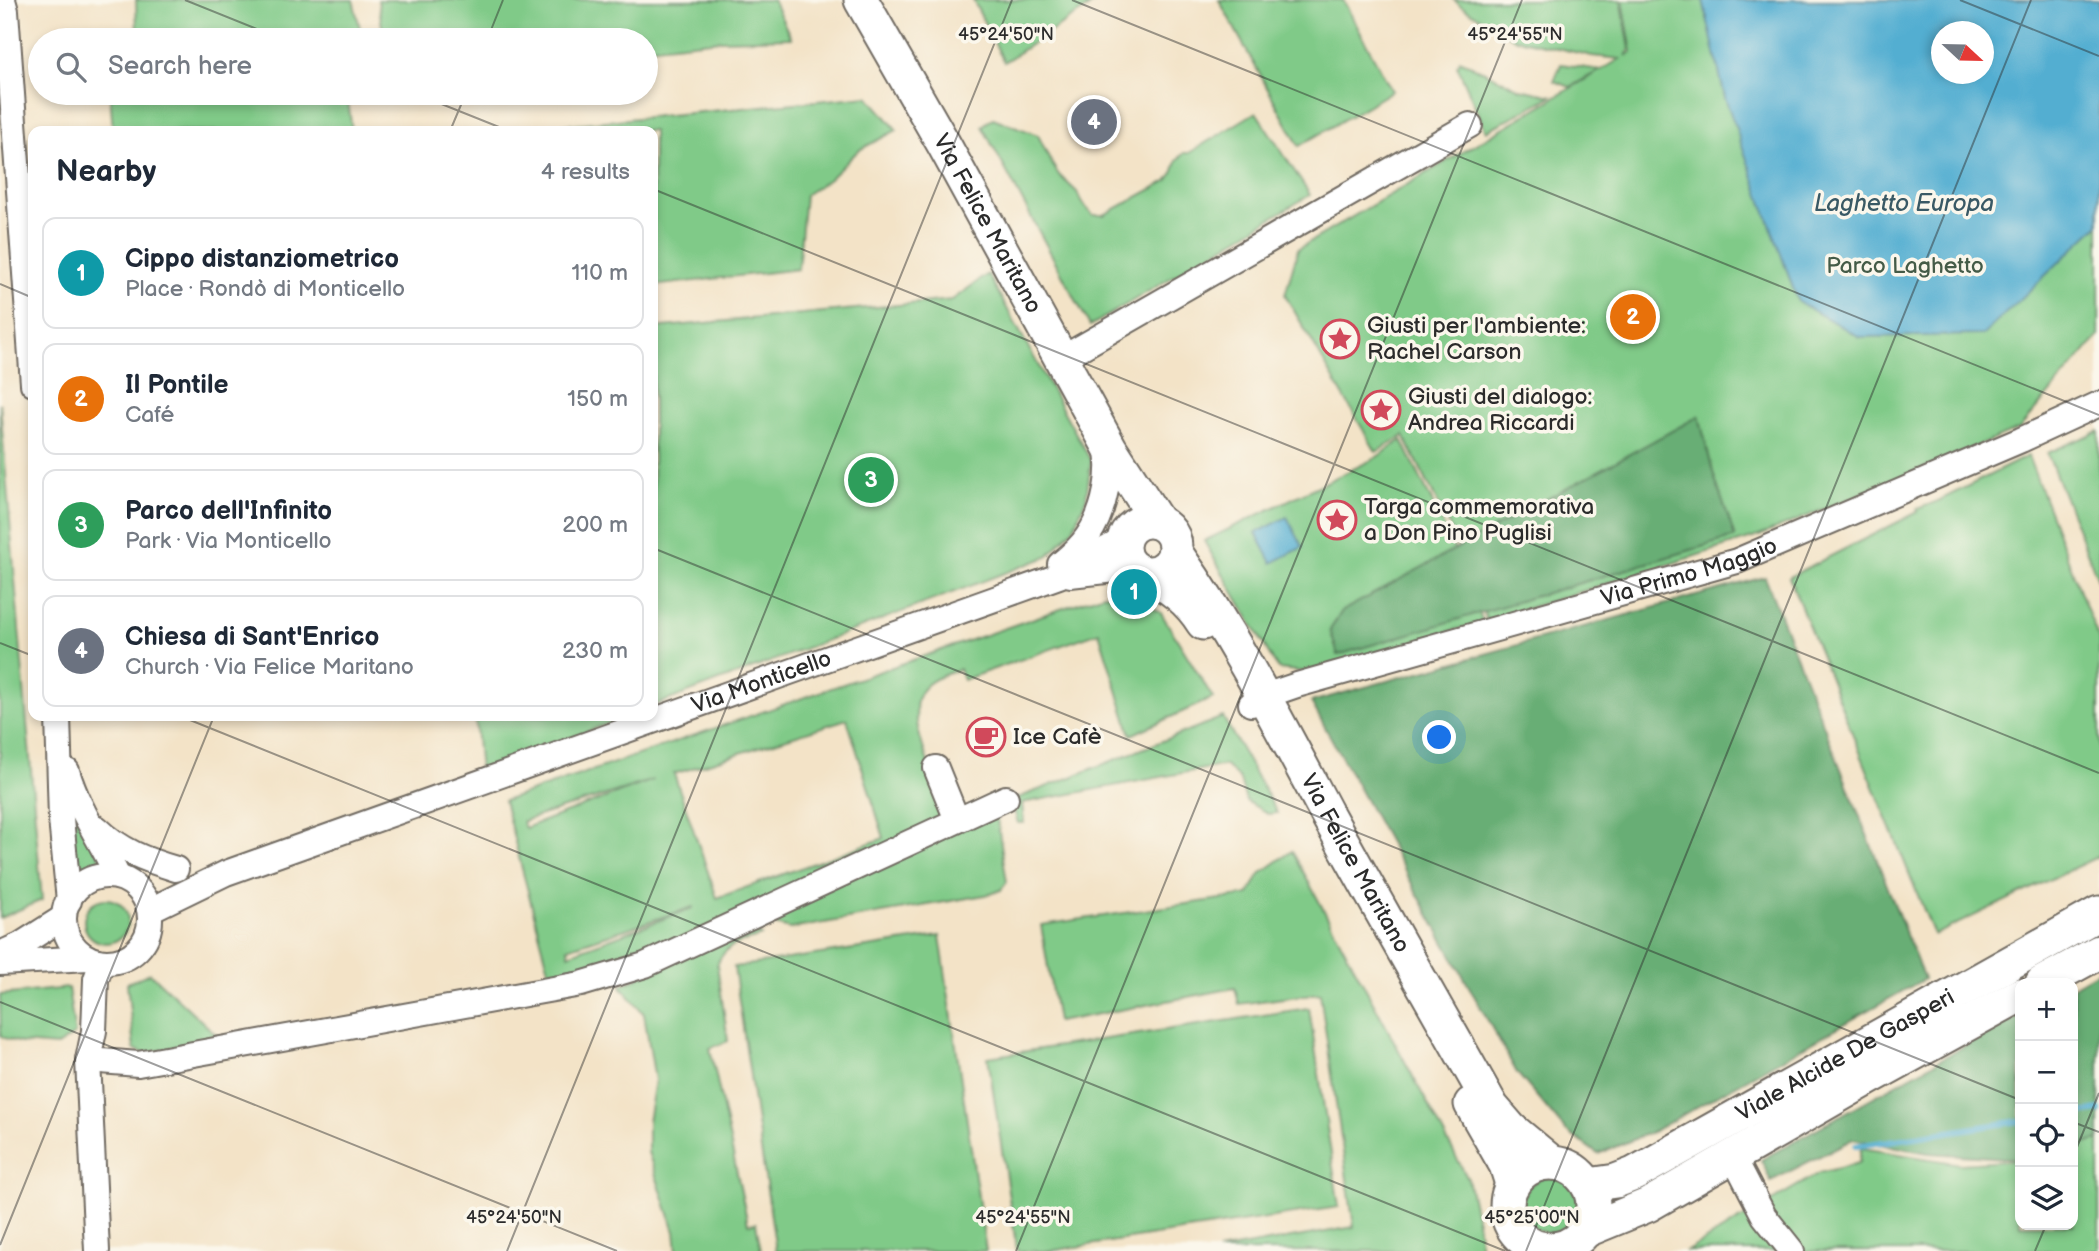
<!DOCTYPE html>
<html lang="en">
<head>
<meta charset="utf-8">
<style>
	body { margin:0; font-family:"Balsamiq Sans",sans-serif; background:#f2f2f3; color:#1f2937 }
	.controls { position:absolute; right:21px; bottom:21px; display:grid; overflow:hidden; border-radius:14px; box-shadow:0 4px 10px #0003 }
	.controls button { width:63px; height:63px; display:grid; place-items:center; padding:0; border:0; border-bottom:2px solid #e0e1e3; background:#fff; color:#1f2937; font:35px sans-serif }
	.compass { position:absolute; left:1931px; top:21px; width:63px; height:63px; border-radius:50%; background:#fff; box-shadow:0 4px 10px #0003; rotate:112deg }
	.you { position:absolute; left:1440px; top:738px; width:24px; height:24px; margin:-18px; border:5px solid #fff; border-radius:50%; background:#1a73e8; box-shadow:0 0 0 10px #1a73e833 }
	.badge { display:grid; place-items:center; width:46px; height:46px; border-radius:50%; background:#b45309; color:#fff; font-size:23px; font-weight:700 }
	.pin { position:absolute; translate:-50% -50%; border:4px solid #fff; box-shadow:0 2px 7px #0006 }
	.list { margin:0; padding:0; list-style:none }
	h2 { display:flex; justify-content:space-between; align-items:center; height:91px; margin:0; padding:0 28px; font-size:30px }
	h2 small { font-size:23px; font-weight:400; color:#747a83 }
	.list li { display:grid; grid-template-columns:46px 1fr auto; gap:21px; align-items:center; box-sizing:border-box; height:112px; margin:0 14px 14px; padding:0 14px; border:2px solid #e0e1e3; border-radius:14px }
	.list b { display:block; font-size:26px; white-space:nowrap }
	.list p { margin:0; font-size:23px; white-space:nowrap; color:#747a83 }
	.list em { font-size:23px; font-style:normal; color:#747a83 }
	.icon { flex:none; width:38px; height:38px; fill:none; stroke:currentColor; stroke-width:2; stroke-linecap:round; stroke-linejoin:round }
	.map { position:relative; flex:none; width:2099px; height:1251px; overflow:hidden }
	.search { position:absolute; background:#fff; box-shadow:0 4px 10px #0003; left:28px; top:28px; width:630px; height:77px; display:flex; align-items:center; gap:18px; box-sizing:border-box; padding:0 24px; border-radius:38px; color:#747a83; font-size:26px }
	.panel { position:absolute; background:#fff; box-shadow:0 4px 10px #0003; left:28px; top:126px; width:630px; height:595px; border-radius:14px }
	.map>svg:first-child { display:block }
	.green { fill:#80ca88; stroke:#567a5a; stroke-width:2; fill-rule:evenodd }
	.forest { fill:#68ae74; stroke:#4a6c50; stroke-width:2 }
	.water { fill:#53aed1; stroke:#3f6c7e; stroke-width:2; fill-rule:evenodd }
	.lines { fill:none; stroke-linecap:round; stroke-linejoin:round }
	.stream { stroke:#53aed1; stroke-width:6 }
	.street-casing { stroke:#716b62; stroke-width:28 }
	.secondary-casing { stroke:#716b62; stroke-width:37 }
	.street { stroke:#fff; stroke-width:24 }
	.secondary { stroke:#fff; stroke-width:33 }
	.ticks { fill:none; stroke:#2b2b2b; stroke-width:2; stroke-opacity:0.45 }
	.labels { text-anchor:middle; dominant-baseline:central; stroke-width:7; stroke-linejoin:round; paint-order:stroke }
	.street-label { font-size:23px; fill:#2b2b2b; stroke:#fbf7ec }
	.park-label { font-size:23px; fill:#445b47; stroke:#fbf7ec }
	.poi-label { font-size:23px; fill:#2b2b2b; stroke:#fbf7ec; text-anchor:start }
	.water-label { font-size:24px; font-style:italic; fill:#395965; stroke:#fbf7ec }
	.ticks-label { font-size:18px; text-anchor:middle; fill:#2b2b2b; stroke:#fbf7ec; stroke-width:7; stroke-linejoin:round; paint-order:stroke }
</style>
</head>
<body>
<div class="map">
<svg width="2099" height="1251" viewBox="0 0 2099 1251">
	<rect width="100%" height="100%" fill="#fbf7ec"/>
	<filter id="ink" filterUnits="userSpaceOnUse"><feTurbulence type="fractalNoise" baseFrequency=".0143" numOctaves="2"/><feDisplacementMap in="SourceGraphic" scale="14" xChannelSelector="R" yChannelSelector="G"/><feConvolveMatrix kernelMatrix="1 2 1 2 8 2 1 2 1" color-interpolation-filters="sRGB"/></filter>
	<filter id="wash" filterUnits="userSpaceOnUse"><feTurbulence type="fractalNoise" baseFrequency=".00686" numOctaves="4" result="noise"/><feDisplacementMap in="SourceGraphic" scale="28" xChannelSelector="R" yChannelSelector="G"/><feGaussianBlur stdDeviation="1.57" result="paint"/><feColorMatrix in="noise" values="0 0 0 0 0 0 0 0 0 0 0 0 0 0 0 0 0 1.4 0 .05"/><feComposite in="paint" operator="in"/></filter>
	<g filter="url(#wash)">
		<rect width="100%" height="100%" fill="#f3e3c7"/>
		<path class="green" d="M136 0H353L363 40H106V37L137 32Z
			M378 0H773L791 38 720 40 646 48V40H384Z
			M973 0H1099L1004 62Z
			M1219 0H1343L1392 91 1299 146Z
			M1454 0H1621L1630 49 1626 56 1632 52 1623 0H2099V336L2019 429 1759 536 1487 621 1453 533 1404 436 1376 452 1285 295 1298 249 1620 59 1592 56 1513 38 1461 6ZM1941 32H1983V74H1941Z
			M1460 60 1520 89 1552 96 1486 131 1457 65Z
			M1561 64 1600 70 1570 87 1554 81Z
			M110 93H347L352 131H113Z
			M868 96 897 130 859 150 829 179 805 195 798 269 653 286V131H502Z
			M1256 112 1310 195 1090 326 982 126 993 118 1038 135 1052 164 1059 175 1077 192 1081 202 1093 215H1104L1167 181 1174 171 1177 160 1184 153H1189Z
			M988 274 1091 461 1086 499 1073 529 1047 557 653 706V328L952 300Z
			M0 403 42 900 0 918Z
			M2099 431V582L2047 453Z
			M1402 440 1450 539 1483 622 1306 672 1278 669 1204 541 1374 459Z
			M2028 456 2099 640V856L1934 935 1789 577 1918 512 1917 509 1938 501Z
			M1104 594 1133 596 1161 613 1213 698 1131 735 1099 632 963 680 959 669C945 675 926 680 919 695 906 722 940 791 951 819L648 957 570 975 551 978 504 801ZM847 719 884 838 717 898 674 774ZM653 780 525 828 522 822 523 821ZM693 907V908L569 954 568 948Z
			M475 716H628L480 772Z
			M1223 717 1277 813 1269 814 1246 801 1240 780 1225 765 1022 803 1024 823H1018L1013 807V800Z
			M69 805 107 869H99L76 881Z
			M993 813 997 819 1007 882 1001 890 991 894 790 929 775 925 766 917Z
			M1292 851 1468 1179 1477 1221 1481 1251H1217L1354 1227 1320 993 1239 1004 1235 988 1057 1022 1041 925 1248 895 1261 873Z
			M84 921a22 22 0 1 1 44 0a22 22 0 1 1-44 0Z
			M748 923 761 936C740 943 726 943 717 965L728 1041 710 1048 748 1224 756 1223 761 1251H677L675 1232 648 1152V1122L655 1080 644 1014 621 986Z
			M940 936 986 1251H776L734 967Z
			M150 973 222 1040 144 1053 134 1049 127 983Z
			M68 988 75 1034 57 1046 21 1043 1 1037 0 995Z
			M1309 1008 1339 1207 1050 1251H1017L988 1057Z
			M2099 1140V1251H1687L1819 1173 1859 1163 1861 1148 1961 1164 2020 1160V1225H2073V1147Z
			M1522 1205a28 28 0 1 1 56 0a28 28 0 1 1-56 0Z"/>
		<path class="forest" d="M1699 416 1714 476 1735 537 1338 655 1330 630 1342 611Z
			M1765 577 1924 979 1654 1131 1598 1154 1566 1131 1517 1073 1311 702Z
			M2099 971V1140L2073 1147V986Z
			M2020 1015V1159L1928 1153 1853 1139 1771 1181 1761 1160Z"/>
		<path class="water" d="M1703 0H2099V224L1983 335 1860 337 1798 302 1725 98ZM1941 32H1983V74H1941Z
			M1287 517 1303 547 1272 563 1256 533Z"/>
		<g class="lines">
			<path class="stream" d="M2073 1114 2099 1110
				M1856 1146 2020 1121"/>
		</g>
	</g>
	<g filter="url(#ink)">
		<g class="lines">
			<defs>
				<g id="street">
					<path d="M3 0 6 11 33 384"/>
					<path d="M1061 359 1470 125"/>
					<path d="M1060 564C1070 556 1080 548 1087 537 1105 512 1113 471 1105 442"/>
					<path d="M1070 575 1134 568"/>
					<path id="s1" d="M1251 704 1265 696 1297 685 1737 561 2021 440 2099 404"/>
					<path d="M58 716 61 819 69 901"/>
					<path d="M936 768 957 820"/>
					<path d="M67 771C78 809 101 841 118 877"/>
					<path d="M97 828C121 851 146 860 176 869"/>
					<circle cx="107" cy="919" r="43"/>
					<path id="s2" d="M150 910 226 873 1059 576 1124 539"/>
					<path d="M0 954 20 945 64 917"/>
					<path d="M0 963 88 958"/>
					<path d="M88 1060 138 1064 581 984 645 965 1006 798"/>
					<path d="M1733 1156 1764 1216 1792 1251"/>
					<path d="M97 1251 88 1060 94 1031 96 979 99 971 98 961"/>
				</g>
				<g id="secondary">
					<path id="s3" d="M861 0 943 143 1110 448 1158 522"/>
					<circle cx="1149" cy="547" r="26"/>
					<path id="s4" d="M1175 552C1234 636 1279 724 1327 814 1381 912 1437 1009 1492 1107L1511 1129 1551 1162"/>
					<path d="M1145 573C1169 586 1189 600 1203 623"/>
					<path d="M2042 983 2099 952"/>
					<path d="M1471 1104 1506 1165 1512 1184"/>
					<circle cx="1550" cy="1206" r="43"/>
					<path id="s5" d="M1588 1185 1616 1181 1634 1174 2099 913"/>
					<path d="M1587 1230 1648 1205 1869 1078 2020 995"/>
				</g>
			</defs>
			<use href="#street" class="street-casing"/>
			<use href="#secondary" class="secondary-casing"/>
			<use href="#street" class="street"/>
			<use href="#secondary" class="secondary"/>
		</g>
	</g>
	<path class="ticks" d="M185 0 284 40M1072 0 2099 415M1960 0 2099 56M487 40 503 0M414 93 509 131M450 131 466 93M653 189 2099 773M0 284 33 298M653 548 2020 1100M0 643 33 656M180 716 1505 1251M0 1002 617 1251M2073 1122 2099 1132M2073 1157 2099 1093M0 1245 214 716M507 1251 1012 0M1016 1251 1522 0M1526 1251 2031 0M2035 1251 2046 1225"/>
	<defs>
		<symbol id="sight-ring" viewBox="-11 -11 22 22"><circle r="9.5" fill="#fbf7ec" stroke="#d1495b" stroke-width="1.5"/><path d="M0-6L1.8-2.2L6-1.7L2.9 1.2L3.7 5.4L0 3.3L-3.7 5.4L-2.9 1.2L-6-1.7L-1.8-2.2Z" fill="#d1495b"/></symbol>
		<symbol id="cafe-ring" viewBox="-11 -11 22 22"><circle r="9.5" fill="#fbf7ec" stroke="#d1495b" stroke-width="1.5"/><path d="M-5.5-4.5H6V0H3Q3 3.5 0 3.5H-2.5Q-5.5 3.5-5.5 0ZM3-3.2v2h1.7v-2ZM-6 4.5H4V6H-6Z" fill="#d1495b"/></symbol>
	</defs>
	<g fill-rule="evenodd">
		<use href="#sight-ring" x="1318" y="317" width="44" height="44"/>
		<use href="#sight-ring" x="1359" y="388" width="44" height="44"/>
		<use href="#sight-ring" x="1315" y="498" width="44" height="44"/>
		<use href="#cafe-ring" x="964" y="715" width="44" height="44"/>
	</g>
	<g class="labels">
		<g class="street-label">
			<text stroke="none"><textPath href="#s3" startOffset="257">Via Felice Maritano</textPath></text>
			<text stroke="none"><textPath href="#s1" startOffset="458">Via Primo Maggio</textPath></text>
			<text stroke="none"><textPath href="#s2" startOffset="653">Via Monticello</textPath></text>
			<text stroke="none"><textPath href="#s4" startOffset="360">Via Felice Maritano</textPath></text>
			<text stroke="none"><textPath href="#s5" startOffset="290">Viale Alcide De Gasperi</textPath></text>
		</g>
		<g class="park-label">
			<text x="1905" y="266">Parco Laghetto</text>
		</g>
		<g class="poi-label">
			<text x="1367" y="326">Giusti per l'ambiente:<tspan x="1367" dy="26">Rachel Carson</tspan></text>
			<text x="1408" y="397">Giusti del dialogo:<tspan x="1408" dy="26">Andrea Riccardi</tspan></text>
			<text x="1364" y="507">Targa commemorativa<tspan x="1364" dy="26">a Don Pino Puglisi</tspan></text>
			<text x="1013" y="737">Ice Cafè</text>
		</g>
		<g class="water-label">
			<text x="1904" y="203">Laghetto Europa</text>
		</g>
	</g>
	<g class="ticks-label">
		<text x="1515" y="40">45°24'55"N</text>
		<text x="1006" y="40">45°24'50"N</text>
		<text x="514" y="1223">45°24'50"N</text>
		<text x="1023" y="1223">45°24'55"N</text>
		<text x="1532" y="1223">45°25'00"N</text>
	</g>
</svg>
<div class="controls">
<button>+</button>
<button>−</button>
<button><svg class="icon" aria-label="locate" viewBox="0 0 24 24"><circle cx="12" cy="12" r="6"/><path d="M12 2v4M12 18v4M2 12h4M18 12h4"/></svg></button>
<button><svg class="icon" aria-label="layers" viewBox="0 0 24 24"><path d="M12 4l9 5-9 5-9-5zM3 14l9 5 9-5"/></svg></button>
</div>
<svg class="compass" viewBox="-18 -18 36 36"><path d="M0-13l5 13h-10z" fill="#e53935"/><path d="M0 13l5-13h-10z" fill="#747a83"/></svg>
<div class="you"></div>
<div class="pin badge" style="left:1134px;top:592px;background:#0f9aa8">1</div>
<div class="pin badge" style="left:1633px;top:317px;background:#e8710a">2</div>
<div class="pin badge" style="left:871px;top:480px;background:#2e9e5b">3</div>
<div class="pin badge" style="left:1094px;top:122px;background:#6b7280">4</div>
<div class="search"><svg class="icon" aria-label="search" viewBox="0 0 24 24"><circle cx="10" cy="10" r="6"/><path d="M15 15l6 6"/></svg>Search here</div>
<section class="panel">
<h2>Nearby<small>4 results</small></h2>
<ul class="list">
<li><span class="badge" style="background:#0f9aa8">1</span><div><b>Cippo distanziometrico</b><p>Place · Rondò di Monticello</p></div><em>110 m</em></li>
<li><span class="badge" style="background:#e8710a">2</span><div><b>Il Pontile</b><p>Café</p></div><em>150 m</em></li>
<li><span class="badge" style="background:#2e9e5b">3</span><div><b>Parco dell'Infinito</b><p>Park · Via Monticello</p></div><em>200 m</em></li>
<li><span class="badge" style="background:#6b7280">4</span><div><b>Chiesa di Sant'Enrico</b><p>Church · Via Felice Maritano</p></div><em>230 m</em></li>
</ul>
</section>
</div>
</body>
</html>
